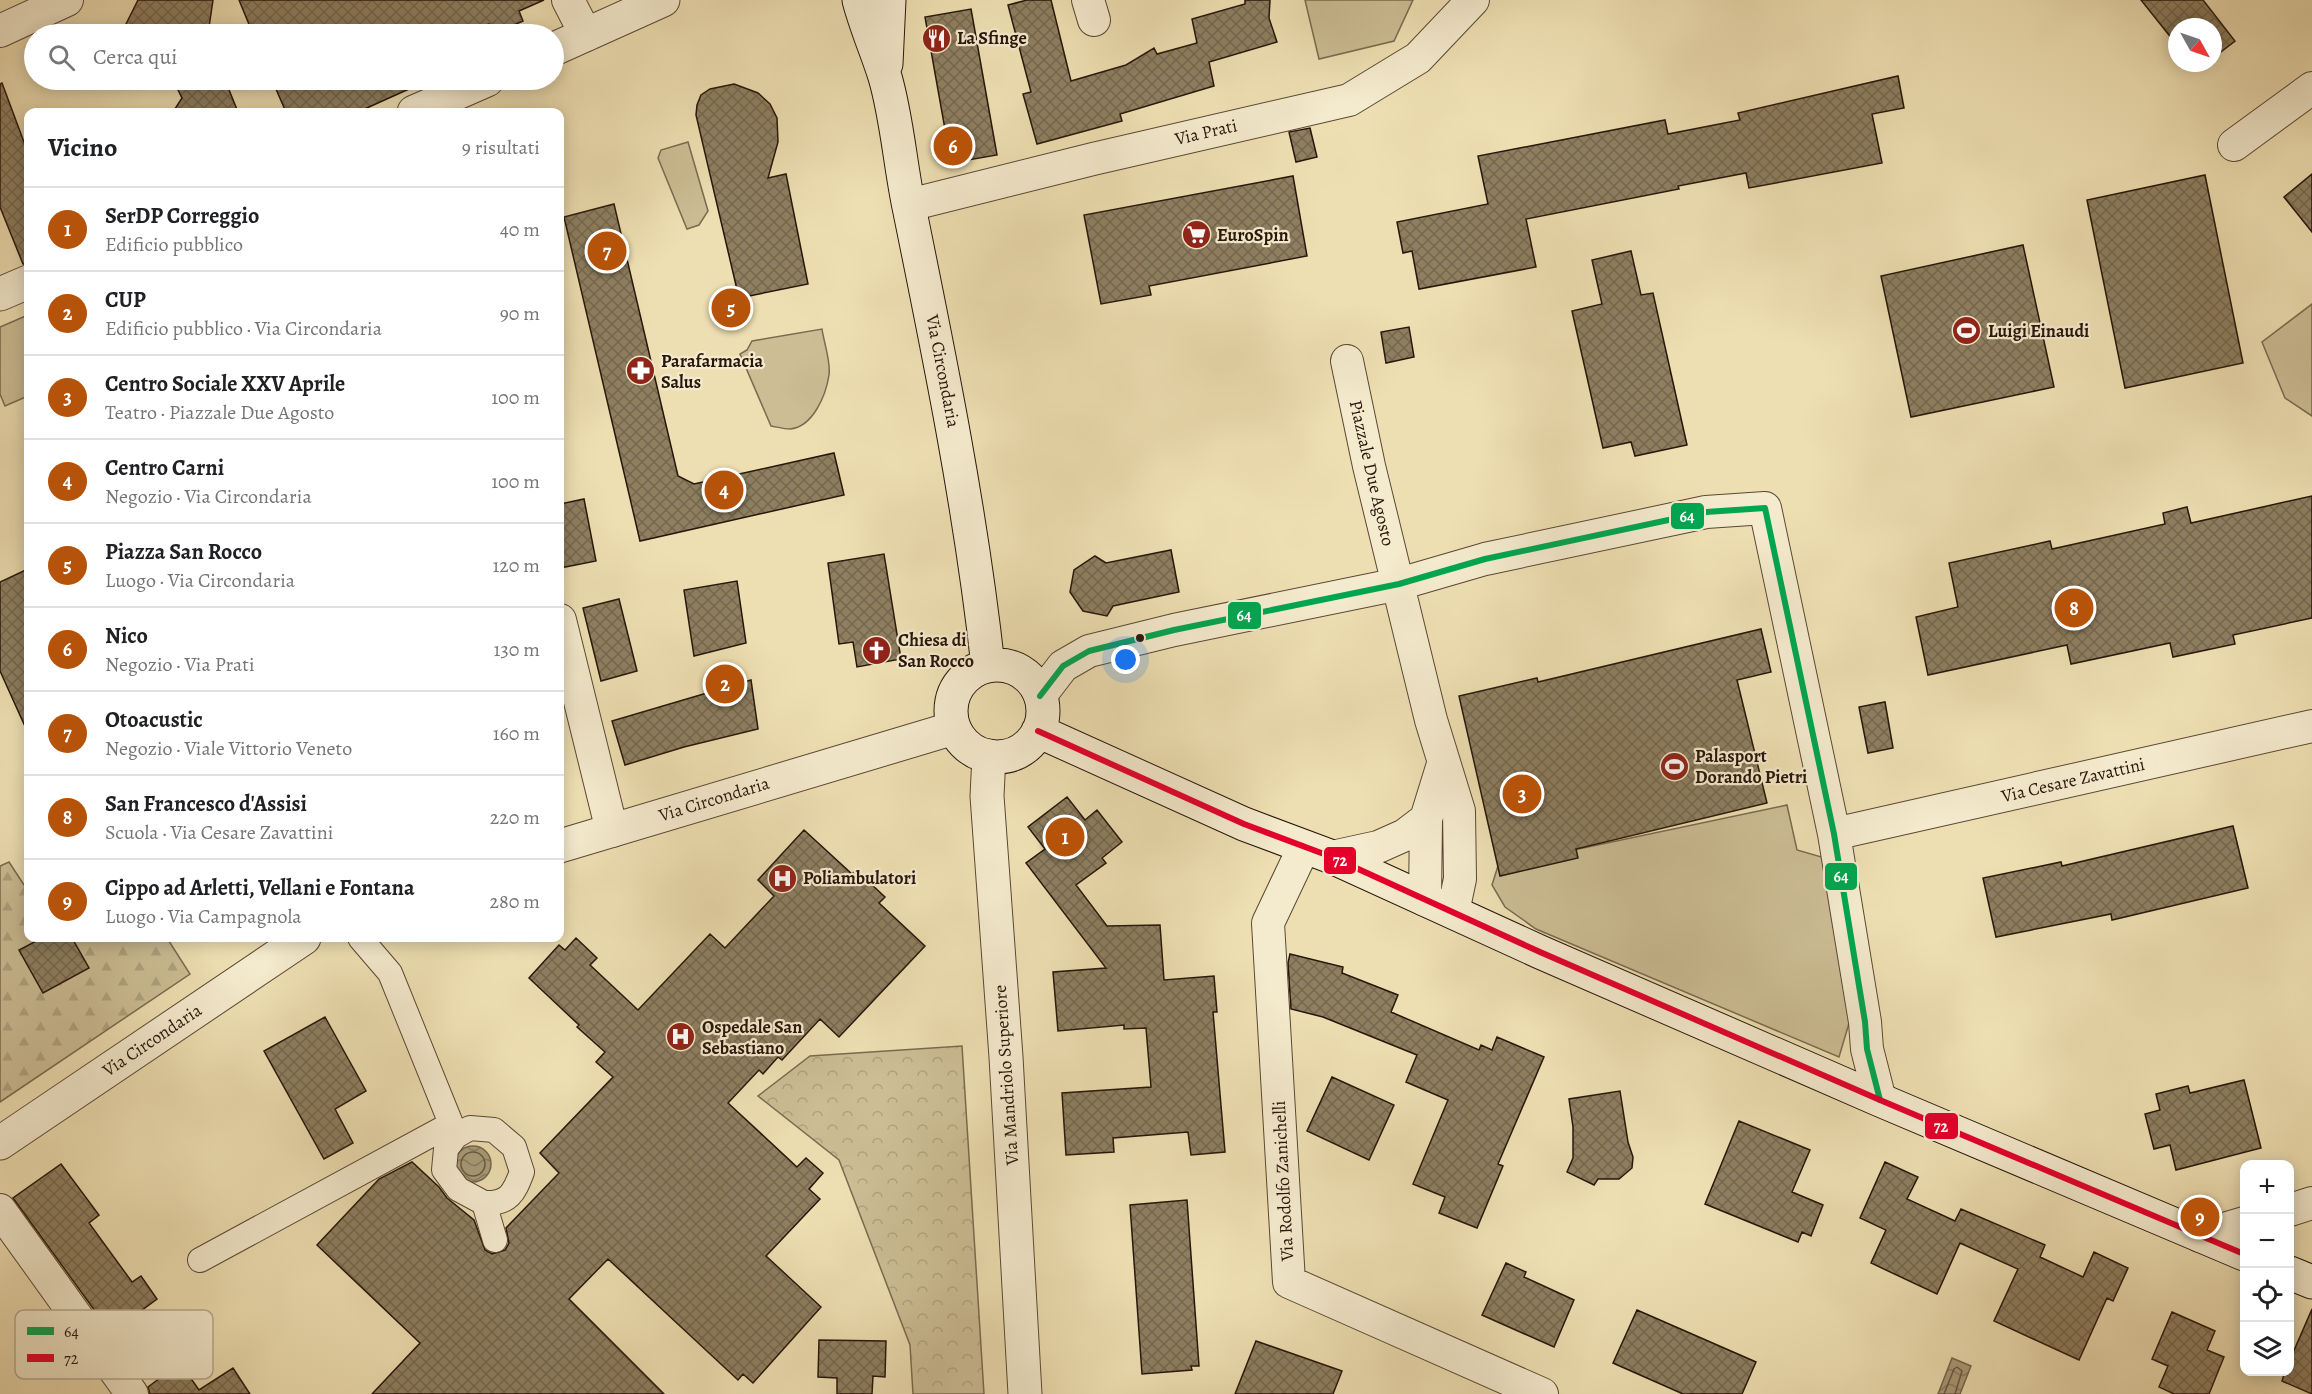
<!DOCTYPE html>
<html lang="it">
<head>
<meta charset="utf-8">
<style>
	body { margin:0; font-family:Alegreya,serif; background:#f2f2f2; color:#202124 }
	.controls { position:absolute; right:18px; bottom:18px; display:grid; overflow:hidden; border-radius:12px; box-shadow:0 3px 15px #0003 }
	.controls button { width:54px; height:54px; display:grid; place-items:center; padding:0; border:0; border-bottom:2px solid #e0e0e0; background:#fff; color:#202124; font:30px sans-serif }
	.compass { position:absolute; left:2168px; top:18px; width:54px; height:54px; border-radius:50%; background:#fff; box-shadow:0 3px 15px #0003; rotate:130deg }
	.you { position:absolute; left:1126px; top:660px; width:21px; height:21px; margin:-15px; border:4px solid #fff; border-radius:50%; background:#1a73e8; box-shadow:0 0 0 9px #1a73e833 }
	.badge { display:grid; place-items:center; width:39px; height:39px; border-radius:50%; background:#b45309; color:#fff; font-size:20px; font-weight:700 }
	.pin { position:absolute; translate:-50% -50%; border:3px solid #fff; box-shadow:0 2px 6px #0006 }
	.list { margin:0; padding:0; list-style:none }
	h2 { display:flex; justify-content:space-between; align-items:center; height:78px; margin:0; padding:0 24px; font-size:26px }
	h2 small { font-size:20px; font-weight:400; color:#757577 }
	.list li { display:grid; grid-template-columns:39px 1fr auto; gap:18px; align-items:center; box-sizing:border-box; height:84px; padding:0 24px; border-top:2px solid #e0e0e0 }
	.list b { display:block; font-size:22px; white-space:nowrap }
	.list p { margin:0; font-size:20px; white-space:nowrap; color:#757577 }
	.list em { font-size:20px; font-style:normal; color:#757577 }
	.icon { flex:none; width:33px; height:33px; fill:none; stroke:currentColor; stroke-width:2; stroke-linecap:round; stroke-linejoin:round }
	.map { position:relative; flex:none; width:2312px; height:1394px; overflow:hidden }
	.search { position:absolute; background:#fff; box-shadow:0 3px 15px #0003; left:24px; top:24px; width:540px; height:66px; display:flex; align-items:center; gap:15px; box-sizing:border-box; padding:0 21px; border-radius:33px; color:#757577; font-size:22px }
	.panel { position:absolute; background:#fff; box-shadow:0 3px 15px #0003; left:24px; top:108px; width:540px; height:834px; border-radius:12px }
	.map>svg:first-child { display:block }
	.green { fill:#ccbd95; stroke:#7a6a50; stroke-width:1.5 }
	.forest { fill:url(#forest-firs); stroke:#7a6a50; stroke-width:1.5 }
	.park { fill:url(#park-crowns); stroke:#7a6a50; stroke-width:1.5 }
	.water { fill:url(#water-waves); stroke:#76664d; stroke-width:1.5 }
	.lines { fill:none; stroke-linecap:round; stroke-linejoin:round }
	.shore { stroke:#685842; stroke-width:1.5 }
	.building { fill:url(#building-cross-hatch); stroke:#27160a; stroke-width:1.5 }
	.pedestrian-casing { stroke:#594834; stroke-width:26 }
	.minor-casing { stroke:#594834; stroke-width:34 }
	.tertiary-casing { stroke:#594834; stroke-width:35 }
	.secondary-casing { stroke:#27160a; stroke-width:35 }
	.pedestrian { stroke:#f4eacd; stroke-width:24 }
	.minor { stroke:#f4eacd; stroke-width:32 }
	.tertiary { stroke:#f4eacd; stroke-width:33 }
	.secondary { stroke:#f4eacd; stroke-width:33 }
	.bus-1-casing { stroke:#f4eacd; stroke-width:10 }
	.bus-2-casing { stroke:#f4eacd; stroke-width:10 }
	.bus-1 { stroke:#00a651; stroke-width:6 }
	.bus-2 { stroke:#e4002b; stroke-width:6 }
	.bus-dot { fill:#27160a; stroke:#f4eacd; stroke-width:2 }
	.labels { text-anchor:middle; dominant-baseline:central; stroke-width:4.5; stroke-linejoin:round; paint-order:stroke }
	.poi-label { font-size:18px; font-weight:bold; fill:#27160a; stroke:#f4eacd; text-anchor:start }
	.street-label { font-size:18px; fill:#27160a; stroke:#f4eacd }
	.key { fill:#f4eacd; stroke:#b6aa92; stroke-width:1.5 }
	.key-label { font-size:16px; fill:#27160a }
	.line-badge { stroke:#f4eacd; stroke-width:2 }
	.badge-label { font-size:16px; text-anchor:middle; font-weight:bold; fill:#fff }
</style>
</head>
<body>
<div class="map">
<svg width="2312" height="1394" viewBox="0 0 2312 1394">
	<defs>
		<pattern id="forest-firs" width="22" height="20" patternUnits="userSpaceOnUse" patternTransform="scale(1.5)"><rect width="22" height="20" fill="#ccbd95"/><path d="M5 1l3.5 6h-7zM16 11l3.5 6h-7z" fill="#afa27f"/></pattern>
		<pattern id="park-crowns" width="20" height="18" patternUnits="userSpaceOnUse" patternTransform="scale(1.5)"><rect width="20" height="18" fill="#ccbd95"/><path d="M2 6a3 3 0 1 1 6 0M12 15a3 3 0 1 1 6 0" fill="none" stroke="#afa27f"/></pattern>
		<pattern id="water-waves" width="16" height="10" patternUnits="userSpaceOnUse" patternTransform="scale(1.5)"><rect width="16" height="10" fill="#aa9b79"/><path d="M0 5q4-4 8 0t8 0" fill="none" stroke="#8a7d61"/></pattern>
		<pattern id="building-cross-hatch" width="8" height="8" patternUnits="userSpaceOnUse" patternTransform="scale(1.5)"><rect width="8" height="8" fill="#8e7f61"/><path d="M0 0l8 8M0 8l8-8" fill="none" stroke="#74674e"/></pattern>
	</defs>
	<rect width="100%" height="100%" fill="#eedfb2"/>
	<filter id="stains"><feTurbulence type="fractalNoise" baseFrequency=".00333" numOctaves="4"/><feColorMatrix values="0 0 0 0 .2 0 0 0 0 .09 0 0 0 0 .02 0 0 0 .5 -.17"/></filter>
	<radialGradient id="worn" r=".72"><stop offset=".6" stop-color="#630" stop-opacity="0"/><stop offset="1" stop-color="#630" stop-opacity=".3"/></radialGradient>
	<path class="green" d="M1305 0H1413L1394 41 1319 59Z
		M688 142 708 211 699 225 687 229 658 158 661 150Z
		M2312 304V416L2285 398 2262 342Z
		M28 315V396L5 406 0 394V327Z
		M822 329C824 343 831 362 829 375 826 395 813 427 790 429 784 429 777 427 771 426L740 354 747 350 752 341Z
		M1787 805 1797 850 1825 858 1850 1020 1839 1057 1536 929 1505 907 1492 885 1498 866Z"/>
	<path class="forest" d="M9 862 28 891V938H167L190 974 0 1102V866Z"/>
	<path class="park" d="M962 1046 984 1394H913L910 1345 839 1160 758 1096 810 1056Z"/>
	<path class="water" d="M455 1164a18 18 0 1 1 36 0a18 18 0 1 1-36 0Z
		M1952 1358 1971 1366 1960 1394H1938Z"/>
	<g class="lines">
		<path class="shore" d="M461 1164a12 12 0 1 1 24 0a12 12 0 1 1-24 0Z
			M1944 1394 1954 1369 1957 1367 1962 1371 1955 1394"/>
	</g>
	<path class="building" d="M138 0H213L208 34H121Z
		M239 0H544L519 11 523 21 493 34 489 24 463 34H253Z
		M1027 0H1051L1071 81 1126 65 1154 48 1157 54 1197 43 1192 19 1245 4V0H1270L1269 18 1277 42 1209 62 1214 86 1120 114 1122 121 1037 144 1023 94 1031 92 1008 5Z
		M2141 0H2203L2235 41 2213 58V27H2177V45Z
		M971 9 997 155 951 163 925 17Z
		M1898 76 1904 108 1872 114 1882 163 1749 188 1746 173 1678 186 1679 189 1526 219 1536 267 1419 289 1412 251 1403 253 1397 222 1488 204 1478 156 1665 120 1668 134 1740 120 1738 113Z
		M173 80H225L238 112H173L182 98Z
		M272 80H429L358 112H286Z
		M2 83 28 153V264H23L0 207V84Z
		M734 84 758 93 770 104 777 118 778 142 768 178 786 174 808 284 739 298 696 115 697 105 701 95 710 89Z
		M1310 128 1317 157 1296 162 1289 132Z
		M2312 174V232L2284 197Z
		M2205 175 2243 363 2125 388 2087 200Z
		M1293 176 1307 256 1149 286 1151 295 1101 304 1084 215Z
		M614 204 678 476 694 484 834 453 844 495 640 541 564 217Z
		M2023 245 2054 387 1911 417 1881 276Z
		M1631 251 1641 295 1653 293 1687 445 1635 456 1631 442 1603 448 1572 311 1602 304 1592 260Z
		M1409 327 1414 357 1386 363 1381 332Z
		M2312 496V618L2233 635 2235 644 2173 657 2170 643 2071 664 2067 645 1928 675 1916 617 1958 607 1949 563 2050 541 2052 549 2165 524 2163 513 2187 507 2191 523Z
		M584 499 596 561 560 568V504Z
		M1171 550 1179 592 1113 606 1107 616 1083 611 1070 592 1074 570 1095 556 1106 563Z
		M884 554 901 659 857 667 853 642 839 644 828 563Z
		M28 569V733L0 671V582Z
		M737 581 746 643 694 656 684 590Z
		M619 599 637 671 601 681 583 608Z
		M1761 629 1771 672 1737 680 1767 803 1576 849 1578 858 1500 876 1459 696 1537 678 1538 682Z
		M751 680 758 729 684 747 625 765 612 721Z
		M1885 702 1893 748 1868 753 1859 707Z
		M1067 797 1085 820 1097 810 1122 842 1102 858 1106 863 1076 885 1107 926 1160 925 1164 980 1214 976 1217 1012H1213L1225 1152 1191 1155 1188 1132 1113 1138 1114 1152 1066 1155 1062 1093 1151 1087 1146 1028 1124 1029V1025L1058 1031 1053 972 1106 968 1026 863 1045 849 1028 827Z
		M2233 826 2248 888 2112 920 2111 914 1996 937 1983 878 2061 862 2062 866Z
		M804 830 852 874 856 870 885 897 879 903 925 946 839 1037 820 1019 782 1060 778 1057 763 1074 759 1070 728 1103 797 1167 806 1158 823 1173 809 1189 820 1199 766 1256 821 1307 753 1383 743 1374 738 1380 608 1259 569 1299 664 1394H372L420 1343 317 1245 379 1179 412 1162 439 1187 447 1198 474 1220 485 1250 492 1254 505 1250 509 1243 506 1228 559 1173 540 1153 613 1077 596 1062 605 1052 577 1027 579 1025 529 978 559 945 565 950 576 938 597 958 590 965 638 1010 710 934 725 948 774 896 758 880Z
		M42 938H72L89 968 43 993 19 950Z
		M1290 954 1343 967 1342 973 1398 995 1391 1012 1479 1050 1481 1045 1492 1050 1497 1037 1544 1057 1498 1164 1503 1166 1477 1228 1439 1213 1445 1197 1413 1184 1448 1100 1406 1082 1417 1055 1323 1017 1291 1009 1288 963Z
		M325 1017 366 1091 335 1109 353 1143 324 1159 264 1051Z
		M1332 1077 1394 1105 1369 1160 1307 1131Z
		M2244 1080 2261 1148 2176 1170 2170 1145 2154 1149 2145 1114 2160 1110 2156 1094 2188 1086 2190 1093Z
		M1620 1091 1628 1142 1633 1157 1632 1168 1619 1179H1598L1594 1185 1567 1172 1573 1158V1127L1569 1099Z
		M1739 1121 1810 1150 1792 1192 1823 1205 1811 1236 1802 1232 1798 1242 1705 1204Z
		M1885 1162 1918 1177 1907 1199 1955 1221 1961 1209 2045 1245 2040 1257 2083 1277 2094 1252 2128 1268 2113 1301 2107 1298 2079 1360 1994 1321 2018 1269 1960 1243 1937 1294 1871 1263 1886 1230 1860 1218Z
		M61 1164 99 1215 89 1223 132 1282 141 1276 157 1299 111 1333 13 1198Z
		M1187 1200 1199 1366H1191L1192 1370 1142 1374 1130 1205Z
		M1506 1263 1526 1272 1524 1277 1574 1300 1554 1347 1482 1315Z
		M2312 1309V1394L2282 1381 2285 1371H2289V1362Z
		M1637 1310 1756 1362 1742 1394H1683L1613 1363Z
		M2172 1312 2215 1331 2207 1350 2224 1357 2209 1394H2174L2159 1387 2168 1366 2152 1359Z
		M819 1340 886 1341 885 1377 873 1376 872 1394H837V1378L818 1377Z
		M1256 1341 1342 1371 1333 1394H1235Z
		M180 1363 199 1390 233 1368 250 1394H150L148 1387Z"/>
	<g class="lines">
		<defs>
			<path id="pedestrian" d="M360 938 390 973 456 1136 446 1149 444 1170 458 1189 484 1203 495 1240
				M456 1136 470 1128 494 1130 514 1147 522 1172C514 1193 509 1204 484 1203
				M200 1260 451 1124"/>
			<path id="minor" d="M568 0 586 35
				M1088 0 1094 20
				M0 31 67 0
				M2234 145 2312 88
				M909 205 1093 159 1349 100 1418 58 1473 0
				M1347 361 1369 466 1431 720 1459 811 1460 879 1453 912
				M560 620 612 831
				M1040 696 1063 666 1089 651 1174 630 1399 584 1485 559 1706 512 1765 508 1834 834 1865 1022 1867 1049 1880 1100
				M1834 834 2312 726
				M1304 847 1268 923 1289 1282 1542 1394
				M1332 857 1378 847 1405 835 1426 819 1443 764
				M1425 900 1426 819
				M0 1210 132 1394
				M2290 1210 2312 1203
				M2200 1236 2244 1223"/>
			<path id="tertiary" d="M554 49 663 0
				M414 112 487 80
				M0 294 28 282
				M989 756 987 796 1006 1057 1025 1394
				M560 846 954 728
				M0 1143 304 938"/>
			<path id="secondary" d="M859 0C866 27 877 51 885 77 897 118 900 164 909 207 940 359 971 511 988 666
				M886 64 889 0
				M951 711a46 46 0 1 1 92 0a46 46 0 1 1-92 0Z
				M1038 731 1244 824 1332 857 1540 952 1880 1100 2244 1254
				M2290 1273 2312 1282"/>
		</defs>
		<use href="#pedestrian" class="pedestrian-casing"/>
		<use href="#minor" class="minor-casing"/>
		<use href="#tertiary" class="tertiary-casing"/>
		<use href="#secondary" class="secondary-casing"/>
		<use href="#pedestrian" class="pedestrian"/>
		<use href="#minor" class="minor"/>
		<use href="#tertiary" class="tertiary"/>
		<use href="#secondary" class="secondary"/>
		<defs>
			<path id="bus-1" d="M1040 696 1063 666 1089 651 1174 630 1399 584 1485 559 1706 512 1765 508 1834 834 1865 1022 1867 1049 1880 1100"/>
			<path id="bus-2" d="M1038 731 1244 824 1332 857 1540 952 1880 1100 2244 1254"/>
		</defs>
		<use href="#bus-1" class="bus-1-casing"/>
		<use href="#bus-2" class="bus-2-casing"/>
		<use href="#bus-1" class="bus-1"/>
		<use href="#bus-2" class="bus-2"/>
	</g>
	<defs>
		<symbol id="restaurant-disc" viewBox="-11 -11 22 22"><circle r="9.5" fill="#8f2418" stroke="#f4eacd"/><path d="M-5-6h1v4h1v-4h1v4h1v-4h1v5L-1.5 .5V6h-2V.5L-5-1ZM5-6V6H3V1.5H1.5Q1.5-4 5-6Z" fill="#fff"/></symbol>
		<symbol id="supermarket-disc" viewBox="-11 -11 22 22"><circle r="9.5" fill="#8f2418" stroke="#f4eacd"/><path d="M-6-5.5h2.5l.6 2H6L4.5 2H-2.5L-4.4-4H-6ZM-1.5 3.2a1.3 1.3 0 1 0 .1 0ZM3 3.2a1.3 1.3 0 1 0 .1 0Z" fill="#fff"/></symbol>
		<symbol id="stadium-disc" viewBox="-11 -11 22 22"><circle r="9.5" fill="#8f2418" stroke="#f4eacd"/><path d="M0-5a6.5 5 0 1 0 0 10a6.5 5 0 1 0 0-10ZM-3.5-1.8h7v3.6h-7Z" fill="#fff"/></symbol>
		<symbol id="pharmacy-disc" viewBox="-11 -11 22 22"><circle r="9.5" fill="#8f2418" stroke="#f4eacd"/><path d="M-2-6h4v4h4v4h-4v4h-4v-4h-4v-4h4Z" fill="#fff"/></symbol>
		<symbol id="church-disc" viewBox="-11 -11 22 22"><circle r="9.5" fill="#8f2418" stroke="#f4eacd"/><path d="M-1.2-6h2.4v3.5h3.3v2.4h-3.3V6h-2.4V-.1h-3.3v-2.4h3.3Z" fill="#fff"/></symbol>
		<symbol id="hospital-disc" viewBox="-11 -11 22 22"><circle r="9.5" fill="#8f2418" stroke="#f4eacd"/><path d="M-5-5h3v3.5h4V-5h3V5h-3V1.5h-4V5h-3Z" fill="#fff"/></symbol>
	</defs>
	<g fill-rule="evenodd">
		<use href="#restaurant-disc" x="920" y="22" width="33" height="33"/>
		<use href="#supermarket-disc" x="1180" y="218" width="33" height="33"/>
		<use href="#stadium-disc" x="1950" y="314" width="33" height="33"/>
		<use href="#pharmacy-disc" x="624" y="354" width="33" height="33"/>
		<use href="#church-disc" x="860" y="634" width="33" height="33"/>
		<use href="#stadium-disc" x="1658" y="750" width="33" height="33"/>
		<use href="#hospital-disc" x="766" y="862" width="33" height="33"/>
		<use href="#hospital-disc" x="664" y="1020" width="33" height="33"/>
	</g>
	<circle class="bus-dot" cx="1140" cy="638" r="5"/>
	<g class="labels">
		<g class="poi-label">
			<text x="957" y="38">La Sfinge</text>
			<text x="1217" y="235">EuroSpin</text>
			<text x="1988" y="331">Luigi Einaudi</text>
			<text x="661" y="361">Parafarmacia<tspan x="661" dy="21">Salus</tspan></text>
			<text x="898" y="640">Chiesa di<tspan x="898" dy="21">San Rocco</tspan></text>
			<text x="1695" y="756">Palasport<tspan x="1695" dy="21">Dorando Pietri</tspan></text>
			<text x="803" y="878">Poliambulatori</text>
			<text x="702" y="1027">Ospedale San<tspan x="702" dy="21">Sebastiano</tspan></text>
		</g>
		<g class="street-label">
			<text transform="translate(1206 132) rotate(-13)">Via Prati</text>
			<text transform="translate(943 371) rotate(79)">Via Circondaria</text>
			<text transform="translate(1372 473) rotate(77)">Piazzale Due Agosto</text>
			<text transform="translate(2073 780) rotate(-13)">Via Cesare Zavattini</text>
			<text transform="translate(714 799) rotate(-17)">Via Circondaria</text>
			<text transform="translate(152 1040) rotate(-34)">Via Circondaria</text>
			<text transform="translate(1006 1075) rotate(-94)">Via Mandriolo Superiore</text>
			<text transform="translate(1283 1181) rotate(-93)">Via Rodolfo Zanichelli</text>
		</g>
	</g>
	<rect x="15" y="1310" width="198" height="69" rx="9" class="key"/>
	<rect x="27" y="1327" width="27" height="8" fill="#00a651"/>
	<rect x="27" y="1354" width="27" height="8" fill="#e4002b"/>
	<g class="key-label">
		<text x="64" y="1337">64</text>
		<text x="64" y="1364">72</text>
	</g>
	<g class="line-badge">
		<rect x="1670" y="502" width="35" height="28" rx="6" fill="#00a651"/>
		<rect x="1227" y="601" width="35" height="29" rx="6" fill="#00a651"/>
		<rect x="1323" y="846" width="34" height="29" rx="6" fill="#e4002b"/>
		<rect x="1824" y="862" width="34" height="29" rx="6" fill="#00a651"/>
		<rect x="1924" y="1112" width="35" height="28" rx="6" fill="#e4002b"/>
	</g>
	<g class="badge-label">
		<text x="1687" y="522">64</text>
		<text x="1244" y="621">64</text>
		<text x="1340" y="866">72</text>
		<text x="1841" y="882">64</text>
		<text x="1941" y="1132">72</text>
	</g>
	<rect width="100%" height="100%" filter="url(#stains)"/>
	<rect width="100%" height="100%" fill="url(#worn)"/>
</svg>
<div class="controls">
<button>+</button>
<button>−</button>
<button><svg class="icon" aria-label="locate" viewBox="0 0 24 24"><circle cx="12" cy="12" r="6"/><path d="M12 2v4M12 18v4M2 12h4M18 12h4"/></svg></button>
<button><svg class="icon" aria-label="layers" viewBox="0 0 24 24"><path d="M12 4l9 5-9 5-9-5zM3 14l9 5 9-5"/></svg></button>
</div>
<svg class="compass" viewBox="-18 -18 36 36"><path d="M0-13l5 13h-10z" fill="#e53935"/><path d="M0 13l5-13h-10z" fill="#757577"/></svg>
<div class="you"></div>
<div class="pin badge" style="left:1065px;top:837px">1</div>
<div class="pin badge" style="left:725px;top:684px">2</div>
<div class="pin badge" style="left:1522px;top:794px">3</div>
<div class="pin badge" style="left:724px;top:490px">4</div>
<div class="pin badge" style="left:731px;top:308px">5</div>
<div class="pin badge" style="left:953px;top:146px">6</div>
<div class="pin badge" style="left:607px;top:251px">7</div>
<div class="pin badge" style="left:2074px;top:608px">8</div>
<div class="pin badge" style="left:2200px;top:1217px">9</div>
<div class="search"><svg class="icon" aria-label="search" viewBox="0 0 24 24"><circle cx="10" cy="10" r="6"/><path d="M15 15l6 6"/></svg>Cerca qui</div>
<section class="panel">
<h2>Vicino<small>9 risultati</small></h2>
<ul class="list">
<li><span class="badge">1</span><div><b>SerDP Correggio</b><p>Edificio pubblico</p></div><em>40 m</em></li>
<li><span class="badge">2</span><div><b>CUP</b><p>Edificio pubblico · Via Circondaria</p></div><em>90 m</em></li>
<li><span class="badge">3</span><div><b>Centro Sociale XXV Aprile</b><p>Teatro · Piazzale Due Agosto</p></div><em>100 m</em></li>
<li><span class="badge">4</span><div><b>Centro Carni</b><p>Negozio · Via Circondaria</p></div><em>100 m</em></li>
<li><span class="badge">5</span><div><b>Piazza San Rocco</b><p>Luogo · Via Circondaria</p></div><em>120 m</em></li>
<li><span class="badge">6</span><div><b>Nico</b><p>Negozio · Via Prati</p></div><em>130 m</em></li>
<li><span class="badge">7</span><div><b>Otoacustic</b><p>Negozio · Viale Vittorio Veneto</p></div><em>160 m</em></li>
<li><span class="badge">8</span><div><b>San Francesco d'Assisi</b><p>Scuola · Via Cesare Zavattini</p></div><em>220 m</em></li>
<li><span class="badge">9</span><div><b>Cippo ad Arletti, Vellani e Fontana</b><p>Luogo · Via Campagnola</p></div><em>280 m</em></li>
</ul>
</section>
</div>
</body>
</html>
